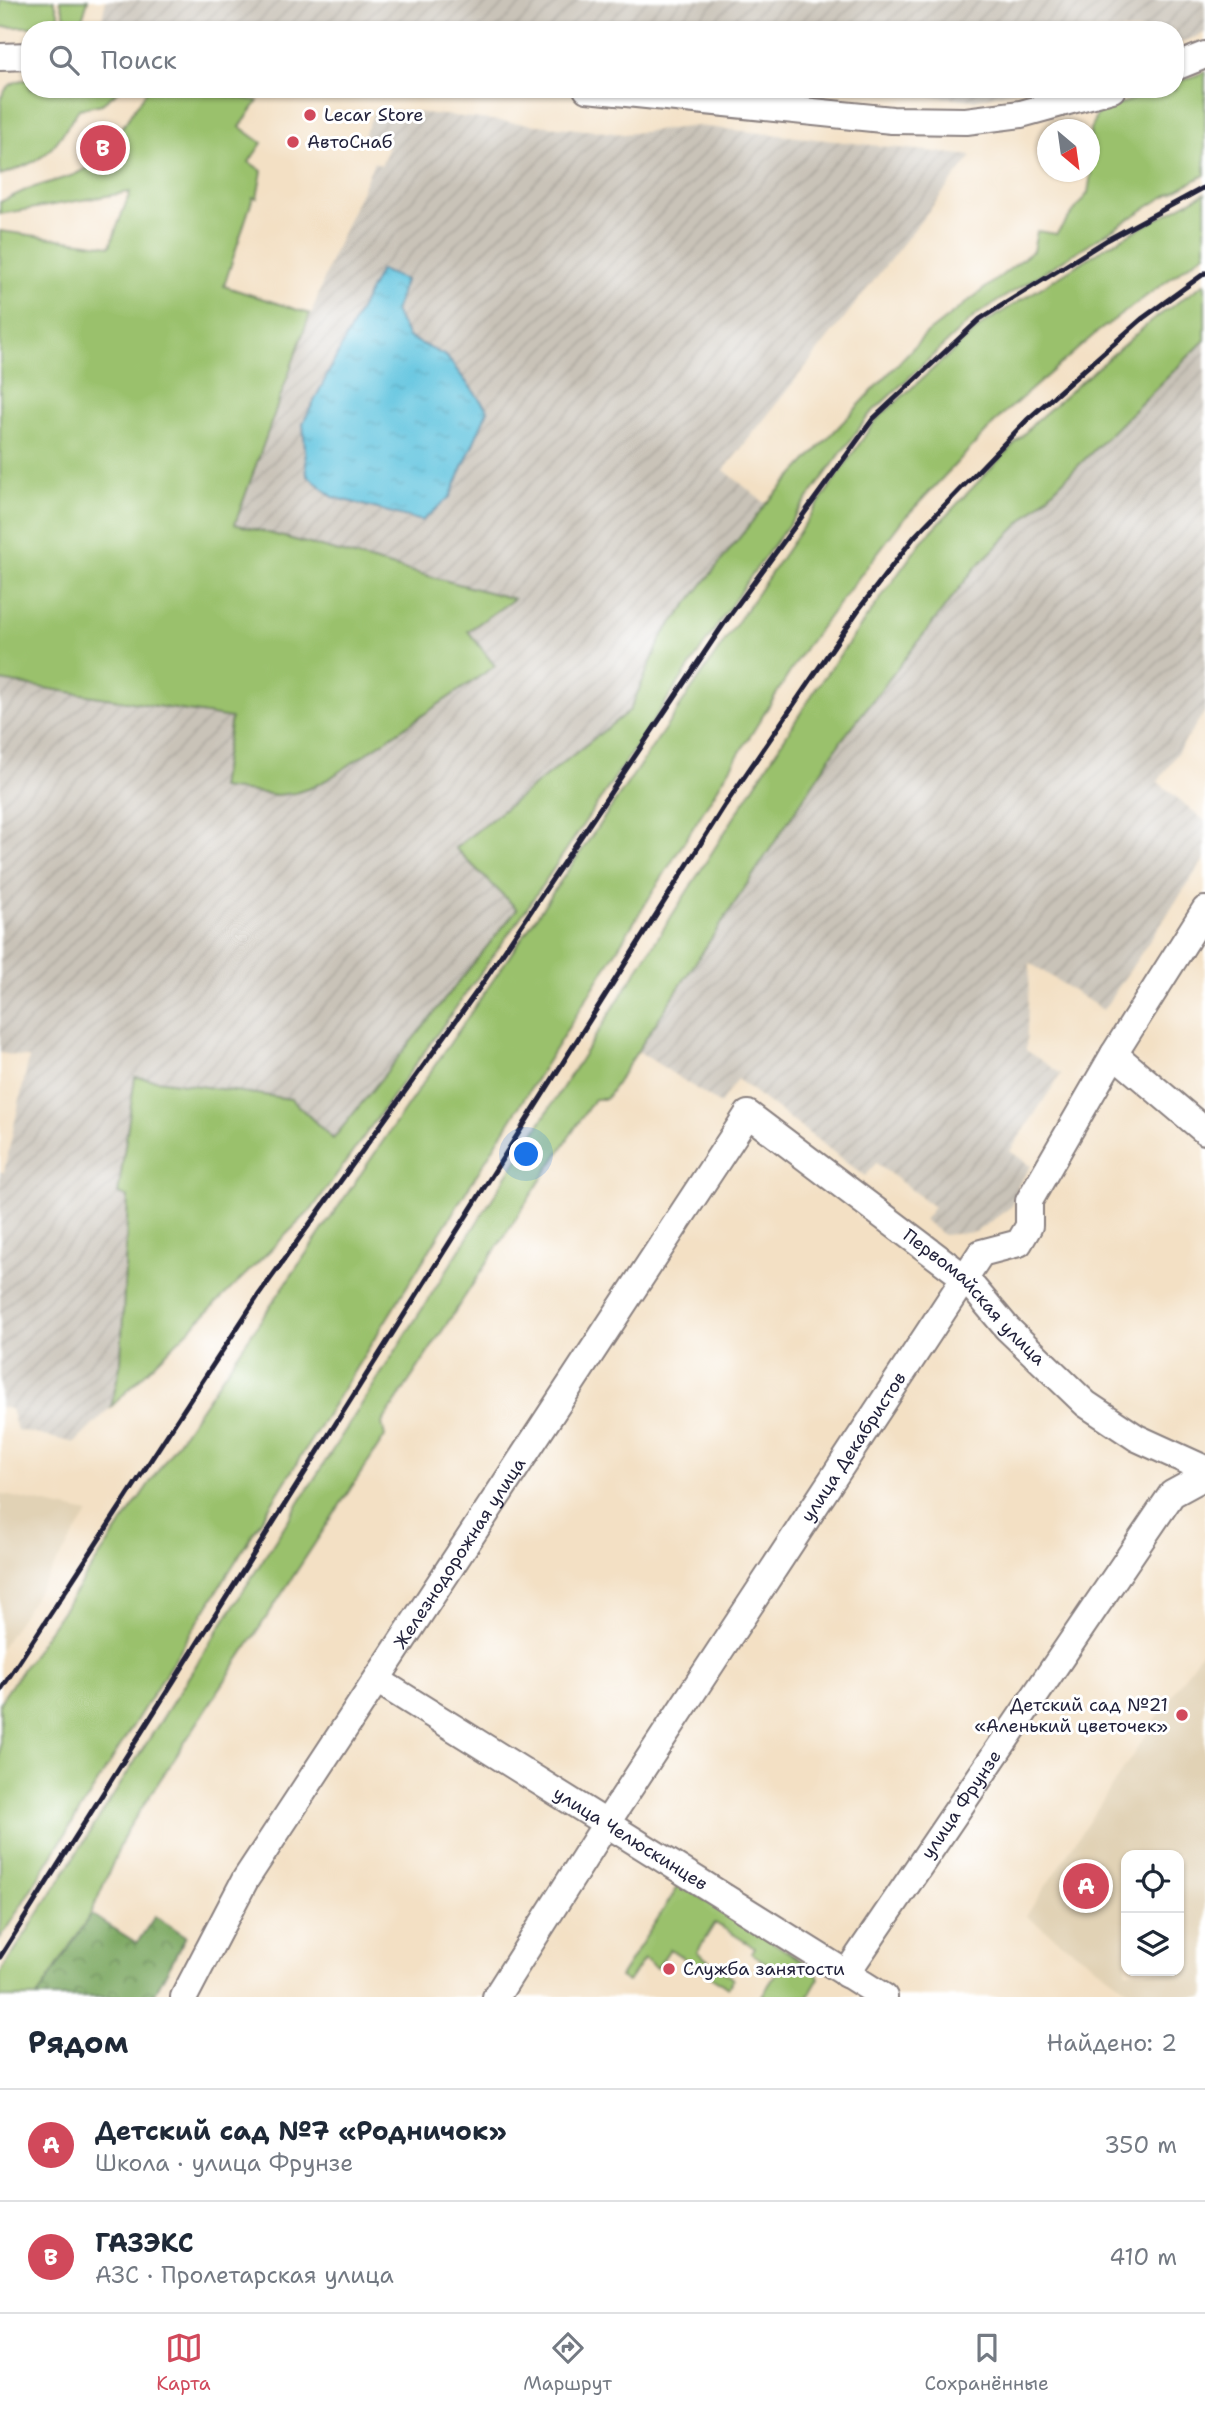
<!DOCTYPE html>
<html lang="ru">
<head>
<meta charset="utf-8">
<style>
	body { margin:0; font-family:"Shantell Sans",sans-serif; background:#f2f2f3; color:#1f2937 }
	.controls { position:absolute; right:21px; bottom:21px; display:grid; overflow:hidden; border-radius:14px; box-shadow:0 2px 5px #0004 }
	.controls button { width:63px; height:63px; display:grid; place-items:center; padding:0; border:0; border-bottom:2px solid #e0e1e3; background:#fff; color:#1f2937; font:35px sans-serif }
	.compass { position:absolute; left:1037px; top:119px; width:63px; height:63px; border-radius:50%; background:#fff; box-shadow:0 2px 5px #0004; rotate:151deg }
	.you { position:absolute; left:527px; top:1155px; width:24px; height:24px; margin:-18px; border:5px solid #fff; border-radius:50%; background:#1a73e8; box-shadow:0 0 0 10px #1a73e833 }
	.badge { display:grid; place-items:center; width:46px; height:46px; border-radius:50%; background:#d1495b; color:#fff; font-size:23px; font-weight:700 }
	.pin { position:absolute; translate:-50% -50%; border:4px solid #fff; box-shadow:0 2px 7px #0006 }
	.list { margin:0; padding:0; list-style:none }
	h2 { display:flex; justify-content:space-between; align-items:center; height:91px; margin:0; padding:0 28px; font-size:30px }
	h2 small { font-size:23px; font-weight:400; color:#747a83 }
	.list li { display:grid; grid-template-columns:46px 1fr auto; gap:21px; align-items:center; box-sizing:border-box; height:112px; padding:0 28px; border-top:2px solid #e0e1e3 }
	.list b { display:block; font-size:26px; white-space:nowrap }
	.list p { margin:0; font-size:23px; white-space:nowrap; color:#747a83 }
	.list em { font-size:23px; font-style:normal; color:#747a83 }
	.icon { flex:none; width:38px; height:38px; fill:none; stroke:currentColor; stroke-width:2; stroke-linecap:round; stroke-linejoin:round }
	.map { position:relative; flex:none; width:1205px; height:1997px; overflow:hidden }
	.search { position:absolute; background:#fff; box-shadow:0 2px 5px #0004; left:21px; right:21px; top:21px; height:77px; display:flex; align-items:center; gap:18px; box-sizing:border-box; padding:0 24px; border-radius:28px; color:#747a83; font-size:26px }
	.sheet { height:315px; background:#fff }
	nav { display:flex; justify-content:space-around; align-items:center; box-sizing:border-box; height:98px; border-top:2px solid #e0e1e3; background:#fff; font-size:19px; color:#747a83 }
	nav a { display:grid; justify-items:center; gap:4px }
	nav .on { color:#d1495b }
	.map>svg:first-child { display:block }
	.built { fill:#e1d2b5; fill-rule:evenodd }
	.industrial { fill:url(#industrial-furrows) }
	.grass { fill:#9ac16c; stroke:#5e7254; stroke-width:2 }
	.forest { fill:url(#forest-crowns); stroke:#4e644e; stroke-width:2 }
	.water { fill:url(#water-ripples); stroke:#42738d; stroke-width:2 }
	.lines { fill:none; stroke-linecap:round; stroke-linejoin:round }
	.minor-casing { stroke:#8a8180; stroke-width:30 }
	.minor { stroke:#fff; stroke-width:26 }
	.rail { stroke:#22223b; stroke-width:5 }
	.poi-dot { fill:#d1495b; stroke:#fff; stroke-width:2.5 }
	.labels { text-anchor:middle; dominant-baseline:central; stroke-width:6; stroke-linejoin:round; paint-order:stroke }
	.poi-label { font-size:18px; fill:#22223b; stroke:#fff; text-anchor:start }
	.street-label { font-size:18px; fill:#22223b; stroke:#fff }
</style>
</head>
<body>
<div class="map">
<svg width="1205" height="1997" viewBox="0 0 1205 1997">
	<defs>
		<pattern id="industrial-furrows" width="10" height="10" patternUnits="userSpaceOnUse" patternTransform="scale(1.75)"><rect width="10" height="10" fill="#c9c3b8"/><path d="M-1 1l2-2M0 10L10 0M9 11l2-2" fill="none" stroke="#aca79f"/></pattern>
		<pattern id="forest-crowns" width="20" height="18" patternUnits="userSpaceOnUse" patternTransform="scale(1.75)"><rect width="20" height="18" fill="#7ba760"/><path d="M2 6a3 3 0 1 1 6 0M12 15a3 3 0 1 1 6 0" fill="none" stroke="#648850"/></pattern>
		<pattern id="water-ripples" width="26" height="14" patternUnits="userSpaceOnUse" patternTransform="scale(1.75)"><rect width="26" height="14" fill="#61c4df"/><path d="M2 4q2-2 4 0t4 0M15 11q2-2 4 0t4 0" fill="none" stroke="#54a8c0"/></pattern>
	</defs>
	<rect width="100%" height="100%" fill="#fff"/>
	<filter id="ink" filterUnits="userSpaceOnUse"><feTurbulence type="fractalNoise" baseFrequency=".0143" numOctaves="2"/><feDisplacementMap in="SourceGraphic" scale="14" xChannelSelector="R" yChannelSelector="G"/><feConvolveMatrix kernelMatrix="1 2 1 2 8 2 1 2 1" color-interpolation-filters="sRGB"/></filter>
	<filter id="wash" filterUnits="userSpaceOnUse"><feTurbulence type="fractalNoise" baseFrequency=".00686" numOctaves="4" result="noise"/><feDisplacementMap in="SourceGraphic" scale="28" xChannelSelector="R" yChannelSelector="G"/><feGaussianBlur stdDeviation="1.57" result="paint"/><feColorMatrix in="noise" values="0 0 0 0 0 0 0 0 0 0 0 0 0 0 0 0 0 1.4 0 .05"/><feComposite in="paint" operator="in"/></filter>
	<g filter="url(#wash)">
		<rect width="100%" height="100%" fill="#f3e0c4"/>
		<path class="built" d="M0 1494 89 1513 0 1650Z
			M1205 1646V1997H1138L1026 1916ZM1179 1855V1971H1126V1855Z"/>
		<path class="industrial" d="M106 0H1205V33L1175 45V30H128L100 27Z
			M849 89H1020L974 100Z
			M376 108 624 134 697 126 972 156 724 470 766 504 663 635 630 710 455 848 517 909 333 1139 291 1099 119 1194 128 1196 121 1362 111 1407 75 1443 17 1430 11 1409 0 1407V1172H4L29 1058 0 1053V681L231 718 495 666 468 631 513 600 235 524 332 257 374 162 381 165 389 147 364 135Z
			M1205 340V711L1158 782 1205 821V858L1103 1010 1030 963 1026 1050 1061 1074 1010 1151 1031 1166 1019 1184 1012 1206 976 1232 943 1235 924 1220 934 1207 876 1163 865 1176 737 1079 720 1104 638 1051 841 741 976 567Z"/>
		<path class="grass" d="M0 0H54L63 27H0Z
			M60 0H88L80 26 68 27Z
			M1205 72V175L1162 198 976 315 869 415 748 580 527 908 312 1209 111 1407 121 1362 128 1197 118 1194 135 1077 291 1099 333 1139 517 909 455 848 630 710 663 635 766 504 925 335 1033 251 1037 231 1056 234 1088 193 1091 174 1090 130 1097 113 1160 89H1175V83Z
			M22 80H30V89H121L102 104 79 109C51 151 50 159 0 175L1 98C6 87 11 83 22 80Z
			M148 89H191L258 101 240 127 262 143 249 162 262 171 257 198 253 197 224 286 310 314 235 524 514 599 468 631 495 666 330 778 313 787 295 793 277 795 220 788 231 718 0 681V231L110 246 130 192 0 214V202L28 189 74 175 99 162Z
			M1205 193V253L1096 333 1001 416 901 522 805 648 0 1939V1702L875 421 983 324 1109 245Z
			M1205 283V340L976 567 841 741 606 1099H594L382 1423 385 1436 126 1832 91 1914 37 1997H0V1974L817 687 921 542 1036 421 1150 322Z
			M680 1884 815 1969 819 1978 808 1997H761L778 1971 751 1953 754 1947 715 1923 697 1952 733 1979 728 1988 670 1949 657 1968 644 1959 628 1982 620 1977Z"/>
		<path class="forest" d="M91 1914 137 1943 155 1916 186 1936 153 1997H37Z"/>
		<path class="water" d="M380 270 405 280 395 312 408 337 446 356 488 410 450 497 422 521 333 497 307 475 303 423Z"/>
	</g>
	<g filter="url(#ink)">
		<g class="lines">
			<defs>
				<g id="minor">
					<path d="M0 57 30 56"/>
					<path d="M1175 67 1205 55"/>
					<path d="M587 89 892 120 966 121 1021 114 1112 89"/>
					<path d="M1114 1054 1205 1131"/>
					<path id="s1" d="M377 1680 884 1997"/>
					<path id="s2" d="M846 1974 1172 1494 1205 1476"/>
					<path id="s3" d="M184 1997 245 1880 748 1114 965 1278 1007 1328 1086 1404 1137 1438 1205 1469"/>
					<path id="s4" d="M496 1997 606 1824 981 1253 1019 1243 1029 1226V1201L1114 1054 1205 910"/>
				</g>
			</defs>
			<use href="#minor" class="minor-casing"/>
			<use href="#minor" class="minor"/>
			<path class="rail" d="M0 1691 258 1296 480 987 725 622 873 419 980 319 1107 240 1205 187
				M0 1957 725 805 859 609 915 536 1027 420 1143 318 1205 273"/>
		</g>
	</g>
	<g class="poi-dot">
		<circle cx="310" cy="115" r="7"/>
		<circle cx="293" cy="142" r="7"/>
		<circle cx="1182" cy="1715" r="7"/>
		<circle cx="669" cy="1969" r="7"/>
	</g>
	<g class="labels">
		<g class="poi-label">
			<text x="324" y="115">Lecar Store</text>
			<text x="307" y="142">АвтоСнаб</text>
			<text x="1168" y="1705" text-anchor="end">Детский сад №21<tspan x="1168" dy="21">«Аленький цветочек»</tspan></text>
			<text x="683" y="1969">Служба занятости</text>
		</g>
		<g class="street-label">
			<text stroke="none"><textPath href="#s3" startOffset="1340">Первомайская улица</textPath></text>
			<text stroke="none"><textPath href="#s4" startOffset="656">улица Декабристов</textPath></text>
			<text stroke="none"><textPath href="#s3" startOffset="523">Железнодорожная улица</textPath></text>
			<text stroke="none"><textPath href="#s2" startOffset="205">улица Фрунзе</textPath></text>
			<text stroke="none"><textPath href="#s1" startOffset="299">улица Челюскинцев</textPath></text>
		</g>
	</g>
</svg>
<div class="controls">
<button><svg class="icon" aria-label="locate" viewBox="0 0 24 24"><circle cx="12" cy="12" r="6"/><path d="M12 2v4M12 18v4M2 12h4M18 12h4"/></svg></button>
<button><svg class="icon" aria-label="layers" viewBox="0 0 24 24"><path d="M12 4l9 5-9 5-9-5zM3 14l9 5 9-5"/></svg></button>
</div>
<svg class="compass" viewBox="-18 -18 36 36"><path d="M0-13l5 13h-10z" fill="#e53935"/><path d="M0 13l5-13h-10z" fill="#747a83"/></svg>
<div class="you"></div>
<div class="pin badge" style="left:1086px;top:1886px">A</div>
<div class="pin badge" style="left:103px;top:148px">B</div>
<div class="search"><svg class="icon" aria-label="search" viewBox="0 0 24 24"><circle cx="10" cy="10" r="6"/><path d="M15 15l6 6"/></svg>Поиск</div>
</div>
<section class="sheet">
<h2>Рядом<small>Найдено: 2</small></h2>
<ul class="list">
<li><span class="badge">A</span><div><b>Детский сад №7 «Родничок»</b><p>Школа · улица Фрунзе</p></div><em>350 m</em></li>
<li><span class="badge">B</span><div><b>ГАЗЭКС</b><p>АЗС · Пролетарская улица</p></div><em>410 m</em></li>
</ul>
</section>
<nav>
<a class="on"><svg class="icon" aria-label="map" viewBox="0 0 24 24"><path d="M3 6l6-2 6 2 6-2v14l-6 2-6-2-6 2zM9 4v14M15 6v14"/></svg>Карта</a>
<a><svg class="icon" aria-label="directions" viewBox="0 0 24 24"><path d="M12 3l9 9-9 9-9-9zM9 14v-3h6M13 9l2 2-2 2"/></svg>Маршрут</a>
<a><svg class="icon" aria-label="saved" viewBox="0 0 24 24"><path d="M7 4h10v16l-5-4-5 4z"/></svg>Сохранённые</a>
</nav>
</body>
</html>
